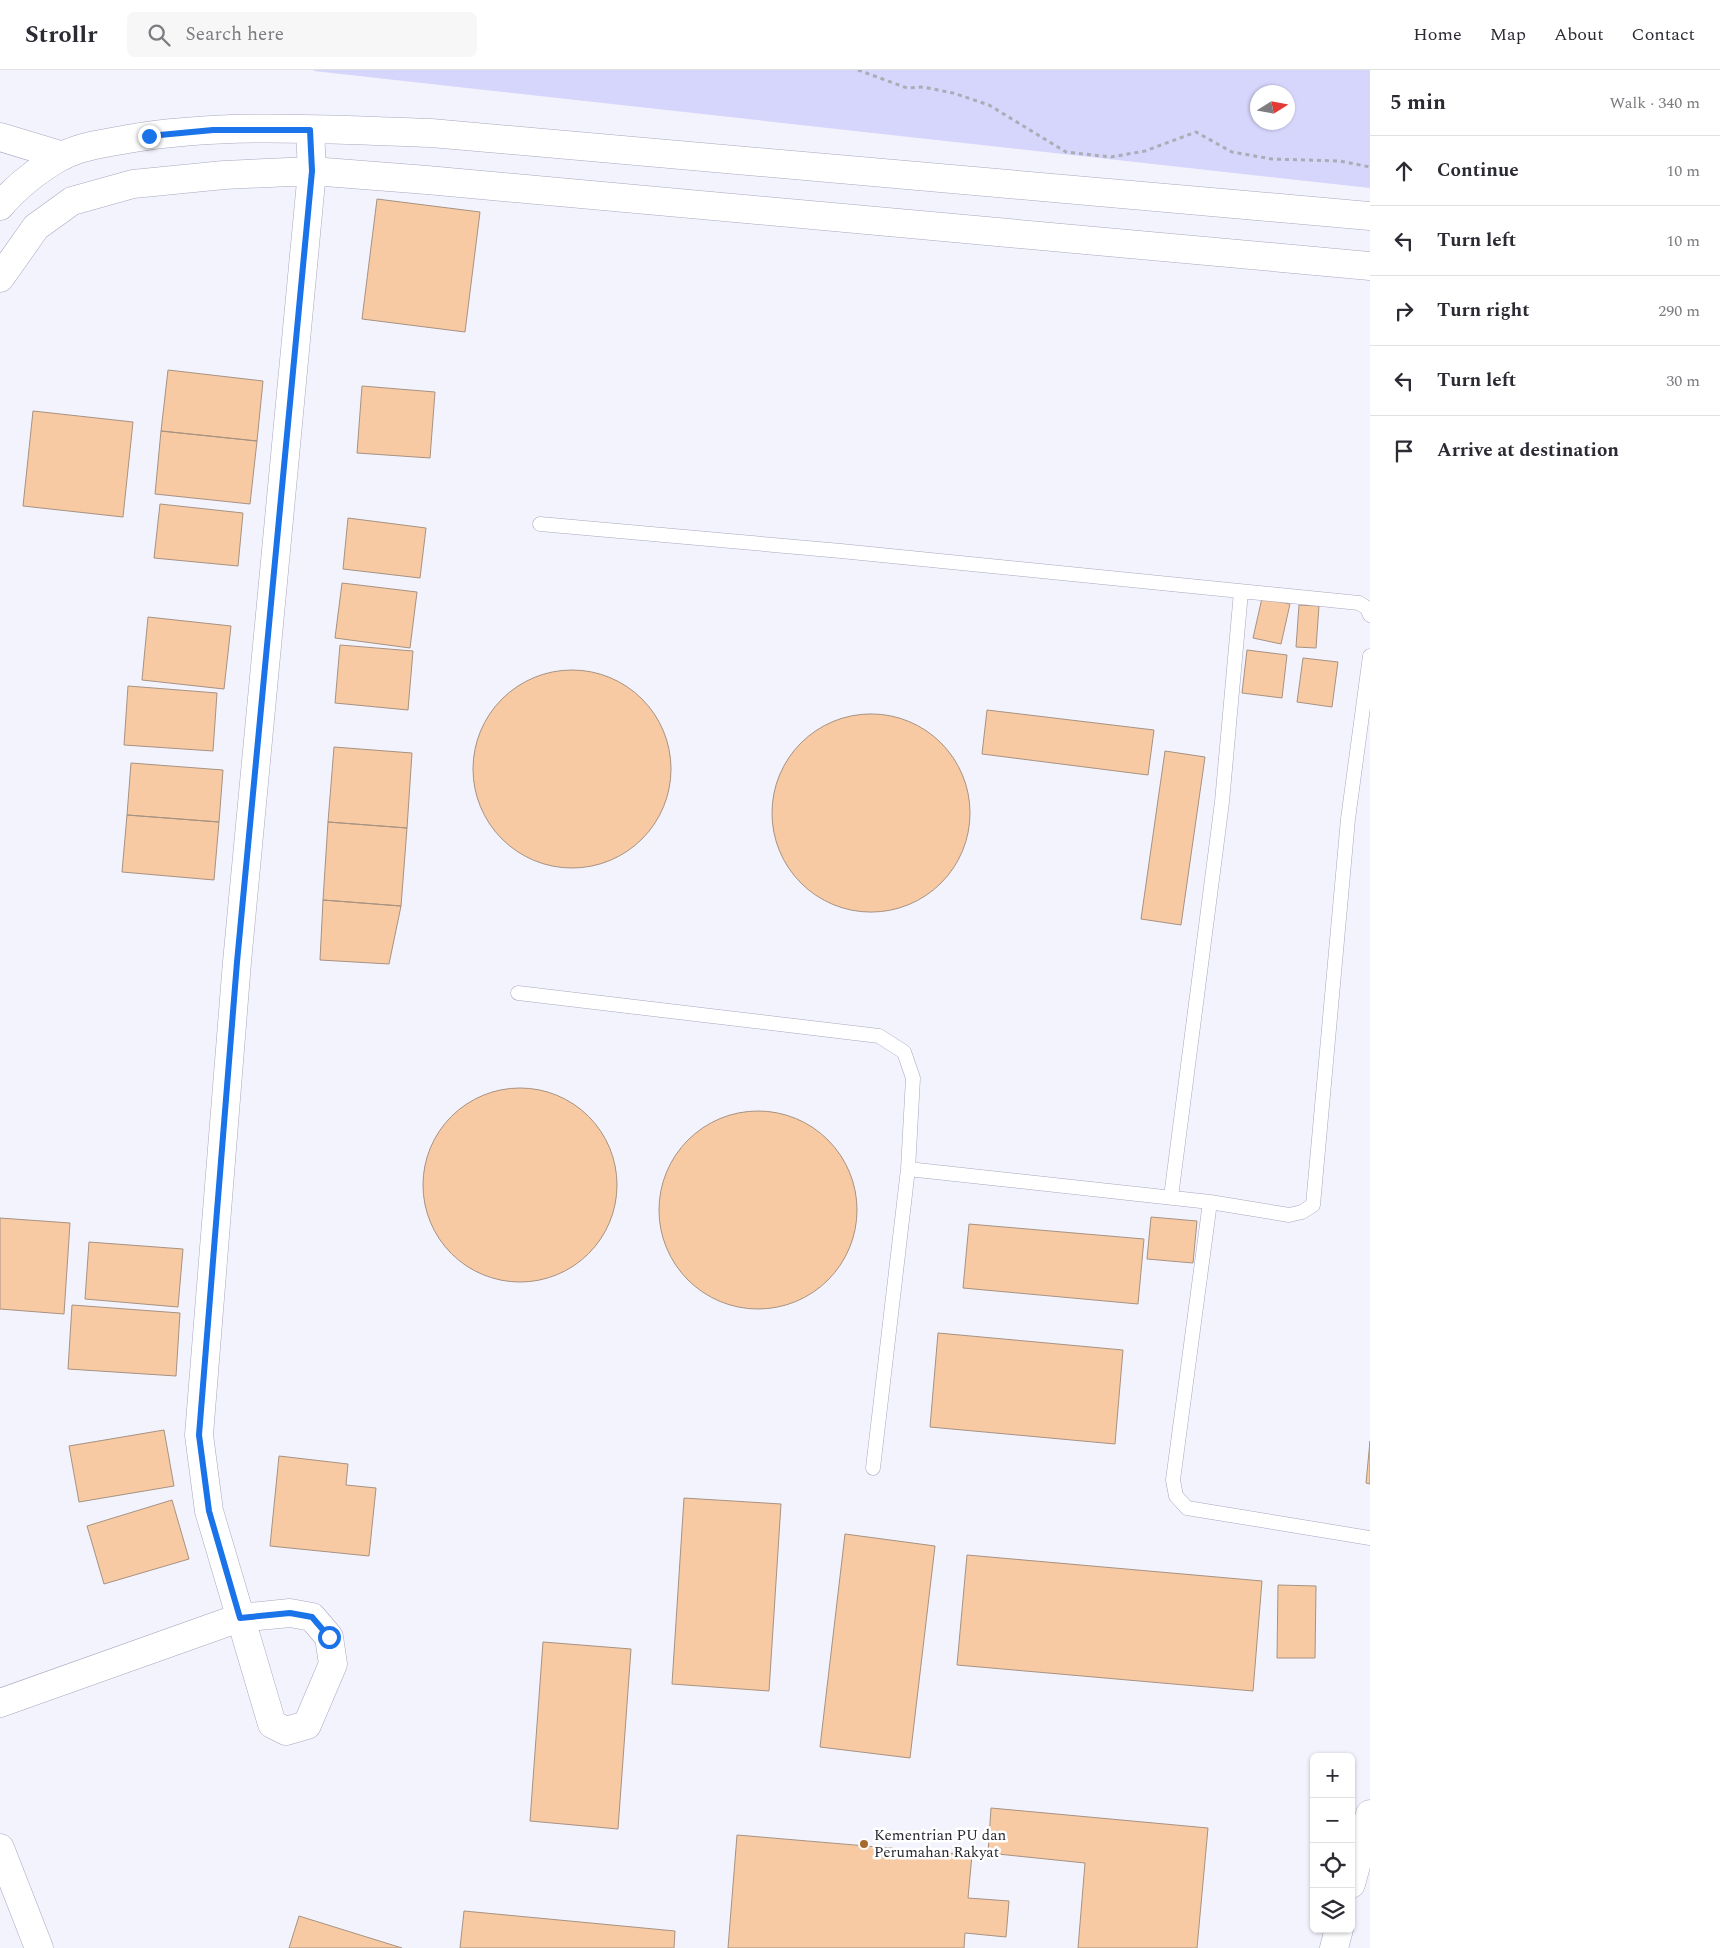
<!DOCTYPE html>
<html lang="en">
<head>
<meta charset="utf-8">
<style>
	body { margin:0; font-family:Spectral,serif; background:#f7f7f7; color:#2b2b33 }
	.controls { position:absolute; right:15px; bottom:15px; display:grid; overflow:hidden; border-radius:8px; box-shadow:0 1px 4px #0004 }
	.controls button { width:45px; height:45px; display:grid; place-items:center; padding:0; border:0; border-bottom:1px solid #e1e1e2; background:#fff; color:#2b2b33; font:25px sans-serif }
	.compass { position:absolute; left:1250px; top:15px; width:45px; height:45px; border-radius:50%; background:#fff; box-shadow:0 1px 4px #0004; rotate:79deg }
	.stop { position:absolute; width:15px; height:15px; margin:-11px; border:4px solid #1a73e8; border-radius:50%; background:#fff }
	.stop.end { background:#1a73e8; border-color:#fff; box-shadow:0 1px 5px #0008 }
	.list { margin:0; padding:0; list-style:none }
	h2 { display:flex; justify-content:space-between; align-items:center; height:65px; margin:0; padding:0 20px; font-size:21px }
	h2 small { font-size:16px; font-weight:400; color:#7c7c81 }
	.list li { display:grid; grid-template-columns:32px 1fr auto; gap:15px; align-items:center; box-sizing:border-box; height:70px; padding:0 20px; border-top:1px solid #e1e1e2 }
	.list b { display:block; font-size:19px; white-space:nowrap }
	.list em { font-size:16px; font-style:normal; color:#7c7c81 }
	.icon { flex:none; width:28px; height:28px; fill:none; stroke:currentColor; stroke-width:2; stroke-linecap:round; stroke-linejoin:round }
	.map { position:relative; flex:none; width:1370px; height:1878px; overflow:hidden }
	header { display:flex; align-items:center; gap:30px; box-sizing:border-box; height:70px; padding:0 25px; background:#fff; border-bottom:1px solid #e1e1e2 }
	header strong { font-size:24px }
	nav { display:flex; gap:28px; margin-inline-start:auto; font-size:18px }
	.search { width:350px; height:45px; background:#f7f7f7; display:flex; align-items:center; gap:12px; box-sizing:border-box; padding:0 18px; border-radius:8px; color:#7c7c81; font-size:19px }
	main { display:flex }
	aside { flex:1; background:#fff }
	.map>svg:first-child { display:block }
	.grass { fill:#d6d5fb; fill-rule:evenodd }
	.building { fill:#f7caa4; stroke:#a79281 }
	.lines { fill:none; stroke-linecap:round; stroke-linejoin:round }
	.service-casing { stroke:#a8a7c0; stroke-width:15 }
	.minor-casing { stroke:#a8a7c0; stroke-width:29 }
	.path { stroke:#acacb6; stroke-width:3; stroke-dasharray:4 4; stroke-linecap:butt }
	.service { stroke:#fff; stroke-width:14 }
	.minor { stroke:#fff; stroke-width:28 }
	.route { stroke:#1a73e8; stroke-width:6 }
	.poi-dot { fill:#a7692e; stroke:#fff; stroke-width:2 }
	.labels { text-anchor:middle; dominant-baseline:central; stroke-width:5; stroke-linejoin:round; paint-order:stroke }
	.poi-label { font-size:15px; fill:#282831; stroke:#fff; text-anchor:start }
</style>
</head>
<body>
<header>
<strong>Strollr</strong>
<div class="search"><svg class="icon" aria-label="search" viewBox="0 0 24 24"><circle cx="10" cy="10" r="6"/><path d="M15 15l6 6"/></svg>Search here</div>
<nav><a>Home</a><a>Map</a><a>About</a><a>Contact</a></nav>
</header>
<main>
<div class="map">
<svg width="1370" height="1878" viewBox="0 0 1370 1878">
	<rect width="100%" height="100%" fill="#f3f3fd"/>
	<path class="grass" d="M1370 0V118L314 1V0ZM1258 22H1288V52H1258Z"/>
	<path class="building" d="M377 129 480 142 465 262 362 249Z
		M168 300 263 311 257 371 161 361Z
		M362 316 435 322 430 388 357 383Z
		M33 341 133 352 123 447 23 436Z
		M161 361 257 371 250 434 155 424Z
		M160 434 243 443 238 496 154 488Z
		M348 448 426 458 420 508 343 499Z
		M342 513 417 522 410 578 335 568Z
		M1262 528 1290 534 1281 574 1253 568Z
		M1299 535 1319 536 1316 578 1296 577Z
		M148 547 231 556 224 619 142 610Z
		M340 575 413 581 408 640 335 633Z
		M1247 580 1287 585 1282 628 1242 623Z
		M1303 588 1338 592 1332 637 1297 632Z
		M473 699a99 99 0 1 1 198 0a99 99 0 1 1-198 0Z
		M128 616 217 623 213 681 124 675Z
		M987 640 1154 660 1148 705 982 684Z
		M772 743a99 99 0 1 1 198 0a99 99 0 1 1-198 0Z
		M334 677 412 683 407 758 328 752Z
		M1165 681 1205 687 1181 855 1141 849Z
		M131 693 223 700 219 752 127 745Z
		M127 745 219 752 214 810 122 802Z
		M328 752 407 758 401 836 323 830Z
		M323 830 401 836 389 894 320 890Z
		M423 1115a97 97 0 1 1 194 0a97 97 0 1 1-194 0Z
		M659 1140a99 99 0 1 1 198 0a99 99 0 1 1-198 0Z
		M1151 1147 1197 1151 1193 1193 1147 1189Z
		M0 1148 70 1153 64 1244 0 1239Z
		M969 1154 1144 1169 1138 1234 963 1218Z
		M89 1172 183 1179 178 1237 85 1229Z
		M72 1235 180 1243 176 1306 68 1299Z
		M938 1263 1123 1280 1115 1374 930 1357Z
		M164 1360 174 1416 79 1432 69 1376Z
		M1370 1371V1414L1366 1413Z
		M279 1386 348 1394 346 1415 376 1418 369 1486 270 1476Z
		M684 1428 781 1434 769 1621 672 1614Z
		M172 1430 189 1489 104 1514 87 1456Z
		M845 1464 935 1476 910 1688 820 1677Z
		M967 1485 1262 1511 1253 1621 957 1595Z
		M1278 1515 1316 1516 1315 1588H1277Z
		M543 1572 631 1579 618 1759 530 1751Z
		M991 1738 1208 1758 1197 1878H1078L1085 1793 988 1783Z
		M737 1765 972 1785 968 1828 1009 1831 1006 1867 965 1863 964 1878H728Z
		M464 1841 675 1861 674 1878H460Z
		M299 1846 402 1878H289Z"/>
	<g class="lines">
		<defs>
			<path id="service" d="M540 454 841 481 1359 533 1367 538 1370 545
				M518 923 879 966 904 982 913 1008 908 1099 873 1398
				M908 1099 1210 1132 1173 1410 1176 1426 1187 1438 1370 1468
				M1171 1127 1222 732 1241 522
				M1210 1132 1289 1145 1302 1142 1313 1135 1348 749 1370 586"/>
			<path id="minor" d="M0 67 63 86
				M0 136C17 116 39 99 62 86 82 76 106 73 128 69 228 52 331 60 431 63L1370 146
				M0 208 36 157 72 131 133 114 224 105 312 101 427 110 1370 196
				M0 1633 239 1548 290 1543 312 1547 329 1567 333 1594 307 1655 286 1661 272 1654 209 1441 199 1365 237 892 312 101 310 60
				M0 1778 39 1878
				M1351 1814 1370 1744
				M1334 1878 1339 1859"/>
		</defs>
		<use href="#service" class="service-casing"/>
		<use href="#minor" class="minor-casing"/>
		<path class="path" d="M858 0 907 18 923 17 953 23 989 35 1066 82 1111 87 1145 81 1196 62 1232 82 1272 89 1340 91 1370 97"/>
		<use href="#service" class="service"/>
		<use href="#minor" class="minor"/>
	</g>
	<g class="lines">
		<path class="route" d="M149 66 213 60H310L312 101 237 892 199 1365 209 1441 240 1548 290 1543 312 1547 329 1567"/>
	</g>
	<circle class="poi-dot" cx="864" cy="1774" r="5"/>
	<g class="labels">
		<g class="poi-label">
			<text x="874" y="1765">Kementrian PU dan<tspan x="874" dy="17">Perumahan Rakyat</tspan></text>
		</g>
	</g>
</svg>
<div class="controls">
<button>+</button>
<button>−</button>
<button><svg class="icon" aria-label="locate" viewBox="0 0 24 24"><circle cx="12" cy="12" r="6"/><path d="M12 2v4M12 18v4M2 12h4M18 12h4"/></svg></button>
<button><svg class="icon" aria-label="layers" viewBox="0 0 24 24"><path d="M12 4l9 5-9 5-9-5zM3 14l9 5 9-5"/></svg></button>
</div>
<svg class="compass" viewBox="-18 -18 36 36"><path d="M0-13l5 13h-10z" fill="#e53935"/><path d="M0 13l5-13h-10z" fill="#7c7c81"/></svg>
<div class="stop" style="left:329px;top:1567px"></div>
<div class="stop end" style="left:149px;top:66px"></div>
</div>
<aside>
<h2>5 min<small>Walk · 340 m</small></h2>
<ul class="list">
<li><svg class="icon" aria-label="ahead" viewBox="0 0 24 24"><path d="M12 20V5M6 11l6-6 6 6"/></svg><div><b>Continue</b></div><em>10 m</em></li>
<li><svg class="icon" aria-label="left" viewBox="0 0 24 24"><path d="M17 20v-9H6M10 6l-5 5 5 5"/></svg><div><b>Turn left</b></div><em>10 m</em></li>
<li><svg class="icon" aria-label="right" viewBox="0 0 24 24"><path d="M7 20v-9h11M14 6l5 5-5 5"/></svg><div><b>Turn right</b></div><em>290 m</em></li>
<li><svg class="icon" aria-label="left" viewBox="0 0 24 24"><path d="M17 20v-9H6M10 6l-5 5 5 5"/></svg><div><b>Turn left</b></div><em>30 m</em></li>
<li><svg class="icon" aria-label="arrive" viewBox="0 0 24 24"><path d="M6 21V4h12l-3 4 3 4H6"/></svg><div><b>Arrive at destination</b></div></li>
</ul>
</aside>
</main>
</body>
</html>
